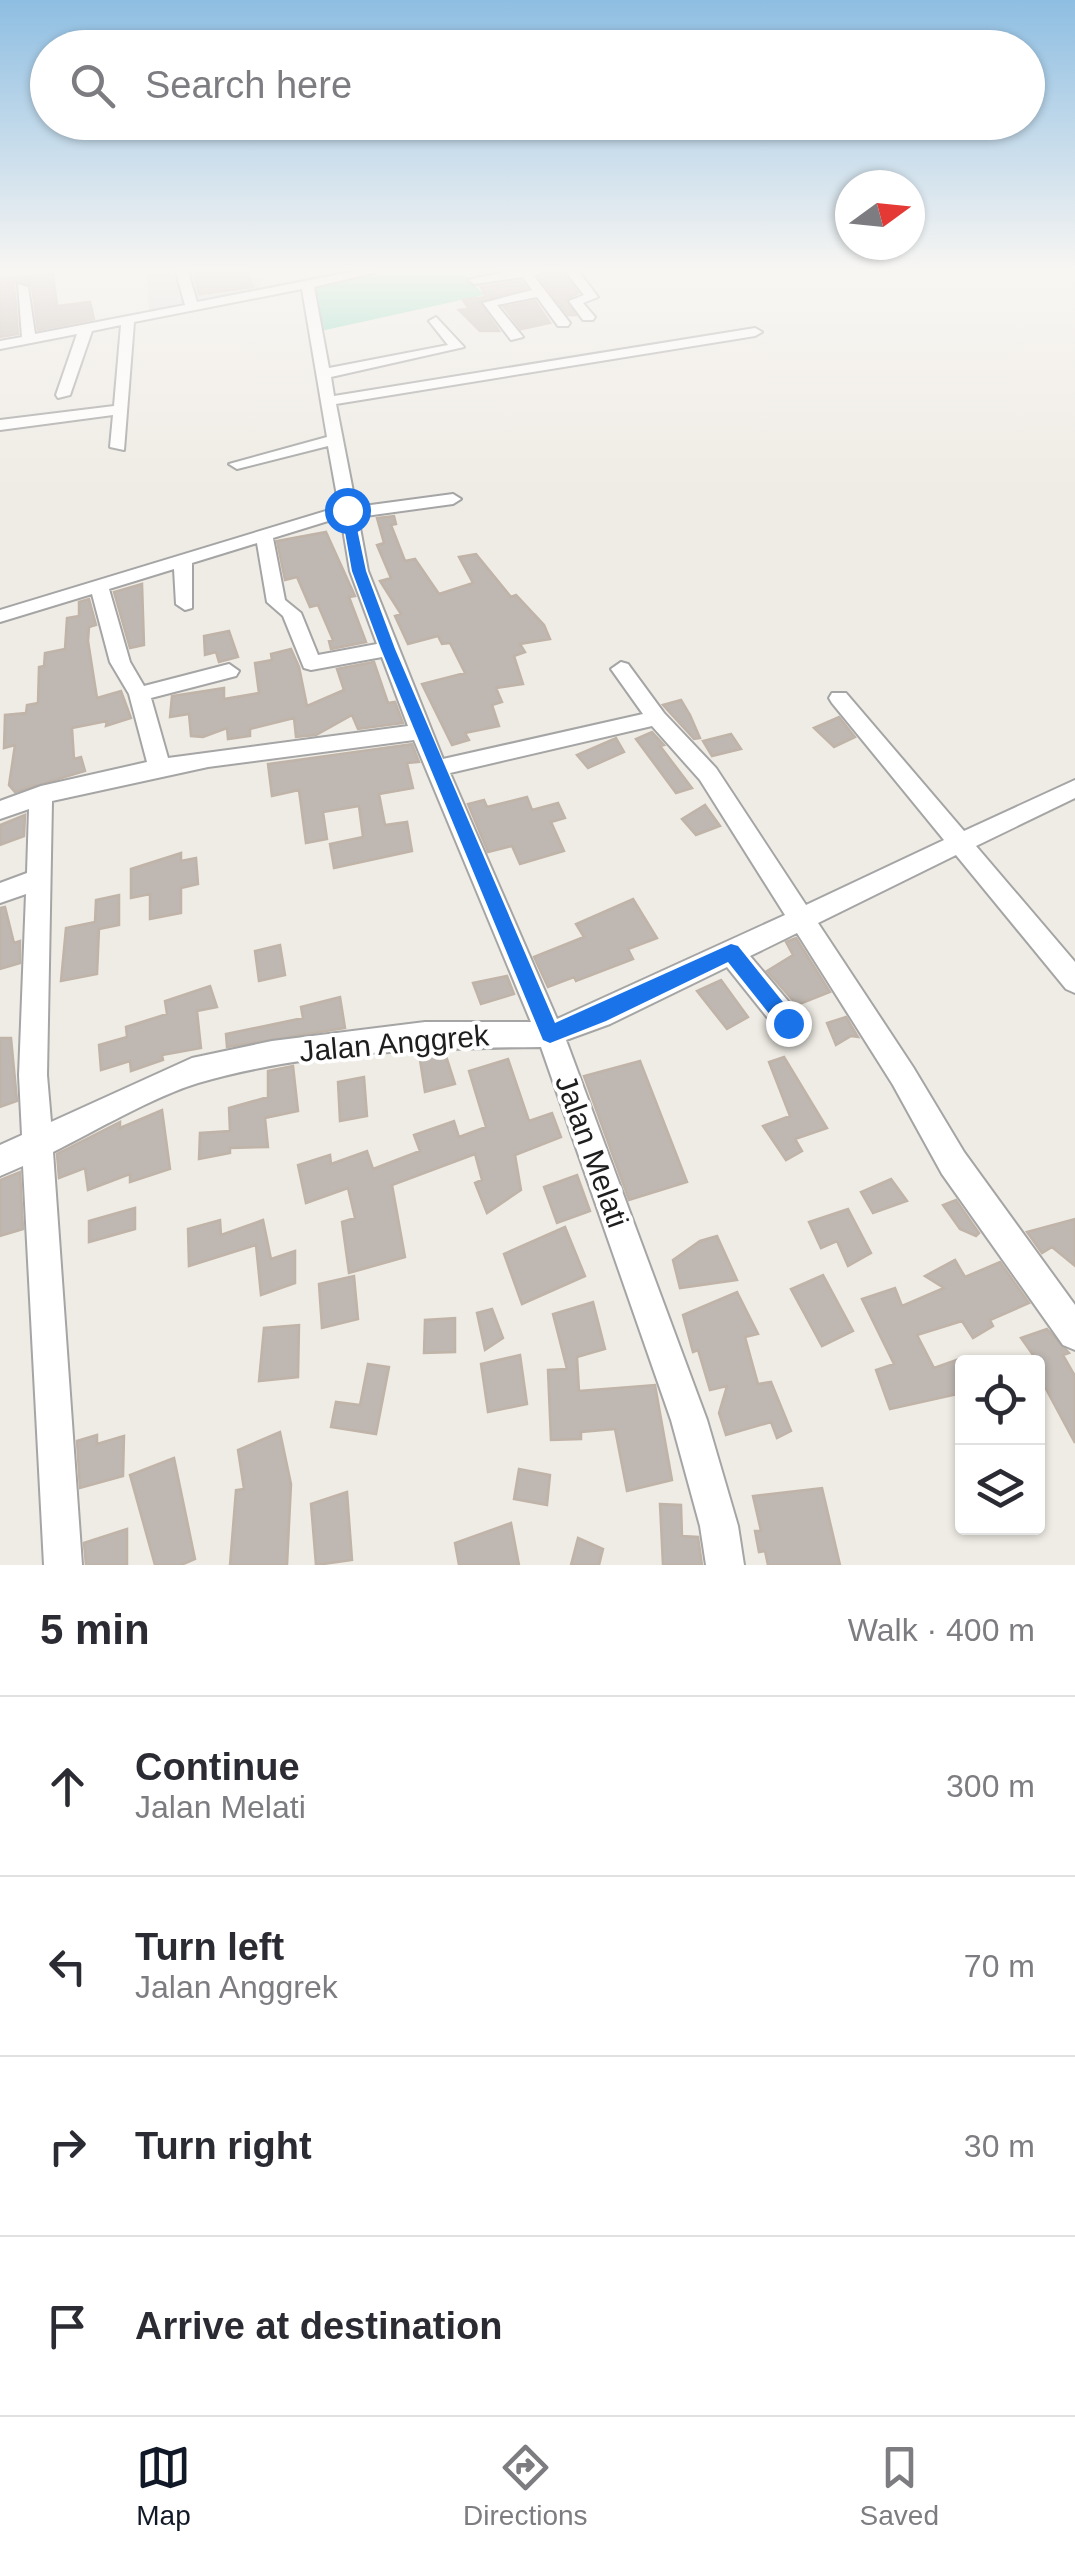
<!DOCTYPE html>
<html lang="en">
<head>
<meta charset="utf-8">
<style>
	body { margin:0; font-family:Arial,sans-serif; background:#f2f2f3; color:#2b2b33 }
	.controls { position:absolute; right:30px; bottom:30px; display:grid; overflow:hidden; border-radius:10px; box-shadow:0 2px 8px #0004 }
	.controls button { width:90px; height:90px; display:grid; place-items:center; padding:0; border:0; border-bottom:2px solid #e1e1e2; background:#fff; color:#2b2b33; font:50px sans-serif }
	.compass { position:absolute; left:835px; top:170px; width:90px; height:90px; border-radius:50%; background:#fff; box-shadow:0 2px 8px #0004; rotate:75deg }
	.stop { position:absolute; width:30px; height:30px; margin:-22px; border:8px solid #1a73e8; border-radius:50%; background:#fff }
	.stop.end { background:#1a73e8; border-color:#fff; box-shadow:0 2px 10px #0008 }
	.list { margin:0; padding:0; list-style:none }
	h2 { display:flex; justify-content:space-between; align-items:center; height:130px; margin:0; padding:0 40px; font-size:42px }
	h2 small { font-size:32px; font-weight:400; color:#7c7c81 }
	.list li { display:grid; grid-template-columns:65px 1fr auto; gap:30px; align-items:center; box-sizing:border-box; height:180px; padding:0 40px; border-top:2px solid #e1e1e2 }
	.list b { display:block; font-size:38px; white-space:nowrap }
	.list p { margin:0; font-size:32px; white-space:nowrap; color:#7c7c81 }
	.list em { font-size:32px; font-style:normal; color:#7c7c81 }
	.icon { flex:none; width:55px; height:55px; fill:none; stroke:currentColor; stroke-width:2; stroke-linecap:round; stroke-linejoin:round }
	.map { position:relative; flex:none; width:1075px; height:1565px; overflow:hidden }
	.search { position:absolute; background:#fff; box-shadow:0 2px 8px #0004; left:30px; right:30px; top:30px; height:110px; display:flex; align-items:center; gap:25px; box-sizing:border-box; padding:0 35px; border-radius:55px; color:#7c7c81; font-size:38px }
	.sheet { height:850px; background:#fff }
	nav { display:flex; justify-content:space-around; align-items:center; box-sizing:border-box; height:140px; border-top:2px solid #e1e1e2; background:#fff; font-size:28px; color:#7c7c81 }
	nav a { display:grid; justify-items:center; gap:5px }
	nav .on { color:#111827 }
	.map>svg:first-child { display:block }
	.residential { fill:#dcdbdb }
	.pitch { fill:#87dabd }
	.building { fill:#bfb8b2; stroke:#c0b3a8; stroke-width:2.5 }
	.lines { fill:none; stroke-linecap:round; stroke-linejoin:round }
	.minor-casing { stroke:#a5a5a5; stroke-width:4 }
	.minor { fill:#fff; fill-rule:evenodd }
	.route { fill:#1a73e8 }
	.labels { text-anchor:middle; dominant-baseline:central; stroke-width:8; stroke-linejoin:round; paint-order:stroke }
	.street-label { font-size:30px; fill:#1e1e1e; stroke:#fff }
</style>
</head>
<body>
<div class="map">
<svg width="1075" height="1565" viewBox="0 0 1075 1565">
	<rect width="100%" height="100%" fill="#efece5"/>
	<path class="residential" d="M147 272H218L221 281 263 278 258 291 149 311Z"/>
	<path class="pitch" d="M385 272H463L484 295 321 331 315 286Z"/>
	<path class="building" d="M194 272H247L253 287 199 294Z
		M544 272H562L578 293 565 300 575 315H568L539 277Z
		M53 274 57 306 90 302 94 319 38 330 32 286 19 280 14 284 18 334 0 337V279Z
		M521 281 526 288 479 302 499 331H480L459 310 469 309 463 300 486 297 481 287Z
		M535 301 550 323 521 329 504 307Z
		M394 516 396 524 391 525 405 561 415 559 439 594 473 583 459 557 476 554 511 597 516 595 544 625 550 639 520 644 525 652 514 656 523 684 496 688 502 702 492 705 499 726 465 733 469 740 452 745 422 684 465 673 450 643 442 644 438 636 408 644 395 616 401 614 380 581 391 578 377 545 384 543 377 518Z
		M326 532 355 596 349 597 366 642 331 649 329 641 333 640 318 605 310 607 297 577 285 580 277 541Z
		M142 584 144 645 130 648 114 592Z
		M89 599 96 625 89 627 88 641 97 698 121 691 131 718 106 726 107 721 72 728 74 759 81 757 85 771 15 792 9 785 15 745 4 748 5 715 26 713 27 705 38 703 39 667 44 666 45 653 65 649 67 618 79 616V602Z
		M229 631 238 657 219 662 216 652 205 655 204 636Z
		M291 649 299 667 307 706 344 690 337 669 374 662 388 703 395 702 403 723 358 729 352 715 316 735 296 737 294 718 250 729V736L228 739 227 728 203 737 191 736 189 714 170 717 172 696 224 688V699L259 693 255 663 272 660 271 654Z
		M681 700 690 715 700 738 694 739 663 705Z
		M839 717 855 737 834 747 814 728Z
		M652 732 664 745 660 746 692 788 676 793 636 739Z
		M731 734 741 749 712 756 703 741Z
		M616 738 624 752 588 768 577 755Z
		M412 744 419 762 407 763 413 788 379 794 385 825 407 822 412 851 334 868 330 844 363 837 359 806 323 812 327 839 306 843 299 790 272 796 268 764Z
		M527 797 532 810 558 803 565 818 551 822 564 851 520 864 512 846 488 852 468 804 484 800 487 807Z
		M705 805 720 826 696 835 682 819Z
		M25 815 24 836 0 845V825Z
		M181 853V861L196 858 198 884 181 888V913L150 919V894L131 898V869Z
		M119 895V925L99 929 97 974 61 981 66 928 95 922 96 900Z
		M633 899 657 938 628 949 633 959 576 981 574 977 548 987 534 957 584 937 576 924Z
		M5 907 14 943 20 941V963L0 969V908Z
		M796 938 830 992 797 1005 767 971 793 955 786 942Z
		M280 945 285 975 259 981 255 951Z
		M507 976 514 994 481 1004 473 983Z
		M721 980 748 1017 727 1029 697 991Z
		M210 986 217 1007 197 1011 201 1048 162 1055 163 1060 131 1071 130 1061 101 1070 99 1045 127 1037 126 1027 167 1014 165 1001Z
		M340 997 345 1028 227 1047 226 1034 303 1018 301 1007Z
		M846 1017 858 1037 851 1036 836 1045 827 1023Z
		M0 1038H11L17 1101 0 1107Z
		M445 1053 455 1084 425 1092 420 1060Z
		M784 1057 827 1128 795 1139 802 1151 786 1160 763 1126 790 1116 769 1062Z
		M508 1059 529 1121 552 1113 561 1137 515 1155 521 1190 487 1213 475 1183 482 1180 475 1154 392 1185 405 1257 349 1273 342 1222 355 1218 348 1188 306 1203 298 1165 330 1155 331 1164 367 1151 373 1169 420 1151 414 1135 454 1121 459 1137 486 1127 469 1071Z
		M640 1061 687 1182 629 1200 584 1076Z
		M293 1066 298 1111 265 1118 268 1147 230 1148V1153L199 1159 200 1133 230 1131 229 1108 268 1097V1071Z
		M364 1077 367 1116 340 1121 338 1082Z
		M162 1110 170 1169 130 1182V1174L88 1190 85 1168 59 1178 57 1154 120 1122V1128Z
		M20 1172 23 1229 0 1236V1180Z
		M577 1175 590 1211 557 1223 544 1187Z
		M891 1179 907 1201 873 1213 861 1192Z
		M956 1200 979 1233 976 1236 960 1229 943 1205Z
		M135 1208V1229L89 1242V1221Z
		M848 1209 871 1253 848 1266 837 1241 821 1248 809 1222Z
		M1075 1219V1266L1052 1247 1042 1253 1027 1232Z
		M220 1220 221 1235 263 1220 271 1259 295 1251V1283L261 1295 256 1245 189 1266 188 1229Z
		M565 1227 585 1276 522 1304 504 1254Z
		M717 1236 737 1280 680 1288 673 1260 700 1241Z
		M955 1260 965 1277 1000 1262 1029 1303 990 1320 993 1326 973 1338 962 1321 917 1335 934 1368 962 1358V1393L890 1409 876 1370 894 1364 862 1299 895 1288 902 1306 944 1288 925 1276Z
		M823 1275 853 1331 822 1346 791 1289Z
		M354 1276 358 1319 322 1328 319 1284Z
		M737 1292 758 1334 745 1337 758 1384 771 1382 791 1431 777 1438 771 1422 726 1435 719 1413 727 1386 710 1390 698 1350 693 1352 683 1315Z
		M593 1302 605 1349 577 1357 579 1391 655 1385 672 1480 627 1491 615 1429 581 1432V1439L551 1440 548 1370 567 1369 553 1314Z
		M492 1309 503 1338 485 1350 477 1313Z
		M455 1318V1352L424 1353 425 1320Z
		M299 1325 298 1377 259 1381 264 1328Z
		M1047 1329 1069 1353 1063 1355 1075 1376V1443L1038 1374V1362L1021 1338Z
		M520 1355 527 1404 488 1412 481 1364Z
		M368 1364 389 1367 376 1434 331 1427 336 1402 360 1405Z
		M280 1432 291 1484 287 1565H230L236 1490 244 1489 238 1450Z
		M97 1435V1444L124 1436 123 1476 80 1488 77 1441Z
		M174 1458 195 1559 181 1565H155L130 1475Z
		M519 1469 550 1475 547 1505 514 1499Z
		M822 1488 840 1565H768L765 1551 759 1552 755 1531H761L753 1496Z
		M347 1492 352 1560 316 1565 311 1504Z
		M660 1504 681 1505 682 1536 698 1537 702 1565H663Z
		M511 1523 519 1565H459L455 1543Z
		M127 1529V1565H86L84 1543Z
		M578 1538 603 1549 599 1565H571Z"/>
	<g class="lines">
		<defs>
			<path id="minor" d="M176 272H188L197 302 351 272H377L314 287 329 368 448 345 429 321 436 317 464 347 331 377 334 396 755 328 762 332 755 336 336 404 356 507 453 494 461 499 453 504 358 517 368 571 443 759 643 714 611 669 621 662 628 664 664 713 716 768 806 905 944 840 832 703 829 698 832 693H846L964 831 1075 780V798L976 846 1075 962V993L1066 989 956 855 818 923 913 1067 964 1152 1075 1305V1350L1063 1345 942 1174 893 1085 797 933 750 956 799 1014 803 1023 799 1032 789 1035 779 1032 727 967 610 1024 566 1040 707 1420 738 1526 744 1565H706L700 1526 671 1420 541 1047C427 1048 308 1051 198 1083 155 1096 95 1131 53 1152L82 1565H44L23 1166 0 1176V1145L22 1135 19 1075 26 894 0 903V883L27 873 29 809 0 819V801L41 786 147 762 129 694 110 662 92 594 0 622V610L339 507 328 446 237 469 229 464 327 437 302 289 134 322 124 450 110 447 113 415 0 430V420L114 406 121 325 92 331 70 395 58 398 56 395 77 334 0 349V341L22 337 18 284 28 287 35 334 185 305ZM341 517 350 571 377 644 318 655 301 613 285 600 273 538ZM257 543 267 602 283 616 304 668 311 670 382 657 408 726 168 758 151 698 236 676 239 671 229 664 144 686 130 662 109 589 174 569 176 604 185 610 192 608V563ZM652 726 700 780 785 915 557 1019 450 773ZM414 740 531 1022H425L272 1041 192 1058 51 1122 47 1075 52 801 208 767Z
				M504 272H540L534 276 570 323 568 326H558L537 297 497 305 523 337 511 340 483 303 532 290 523 277 474 284 468 280Z
				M566 272H579L598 297 583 303 595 317 593 320H583L569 301 584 295Z"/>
		</defs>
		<use href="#minor" class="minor-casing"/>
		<use href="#minor" class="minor"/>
	</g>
	<linearGradient id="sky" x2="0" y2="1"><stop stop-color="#8ebee2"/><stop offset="0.55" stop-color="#f8f6f3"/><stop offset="1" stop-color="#f8f6f3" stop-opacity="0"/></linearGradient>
	<rect width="1075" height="491" fill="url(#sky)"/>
	<path class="route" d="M347 506 353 510 366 571 395 649 555 1023 731 944 738 946 795 1017V1030H782L728 962 606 1021 550 1043 543 1040 381 649 352 571 341 510Z"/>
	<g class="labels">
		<g class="street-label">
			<text transform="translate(394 1043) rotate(-5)">Jalan Anggrek</text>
			<text transform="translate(592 1151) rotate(70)">Jalan Melati</text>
		</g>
	</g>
</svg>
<div class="controls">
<button><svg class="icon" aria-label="locate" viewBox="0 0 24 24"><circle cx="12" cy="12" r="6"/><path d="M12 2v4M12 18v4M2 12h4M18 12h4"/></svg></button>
<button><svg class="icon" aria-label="layers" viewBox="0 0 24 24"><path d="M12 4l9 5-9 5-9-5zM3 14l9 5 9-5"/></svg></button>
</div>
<svg class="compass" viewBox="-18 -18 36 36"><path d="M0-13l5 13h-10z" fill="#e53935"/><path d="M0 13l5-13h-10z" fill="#7c7c81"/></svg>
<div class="stop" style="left:347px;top:510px"></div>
<div class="stop end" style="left:788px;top:1023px"></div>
<div class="search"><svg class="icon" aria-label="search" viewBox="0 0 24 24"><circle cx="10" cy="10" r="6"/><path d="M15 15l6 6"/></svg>Search here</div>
</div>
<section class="sheet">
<h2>5 min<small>Walk · 400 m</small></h2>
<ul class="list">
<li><svg class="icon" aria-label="ahead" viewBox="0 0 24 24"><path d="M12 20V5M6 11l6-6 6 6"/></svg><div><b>Continue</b><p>Jalan Melati</p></div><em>300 m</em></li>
<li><svg class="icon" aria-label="left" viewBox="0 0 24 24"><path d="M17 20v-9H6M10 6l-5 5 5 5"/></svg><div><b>Turn left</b><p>Jalan Anggrek</p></div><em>70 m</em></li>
<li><svg class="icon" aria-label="right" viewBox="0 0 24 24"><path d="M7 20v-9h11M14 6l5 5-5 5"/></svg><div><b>Turn right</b></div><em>30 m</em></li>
<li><svg class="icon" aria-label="arrive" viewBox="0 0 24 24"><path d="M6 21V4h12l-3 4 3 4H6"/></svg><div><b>Arrive at destination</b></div></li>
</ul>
</section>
<nav>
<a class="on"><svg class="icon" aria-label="map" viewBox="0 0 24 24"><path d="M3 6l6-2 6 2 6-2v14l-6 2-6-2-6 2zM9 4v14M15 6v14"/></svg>Map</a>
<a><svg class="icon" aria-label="directions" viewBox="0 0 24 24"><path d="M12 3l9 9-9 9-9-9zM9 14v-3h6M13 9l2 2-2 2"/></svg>Directions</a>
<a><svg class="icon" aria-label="saved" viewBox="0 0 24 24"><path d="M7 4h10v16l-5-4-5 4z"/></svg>Saved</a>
</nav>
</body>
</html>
